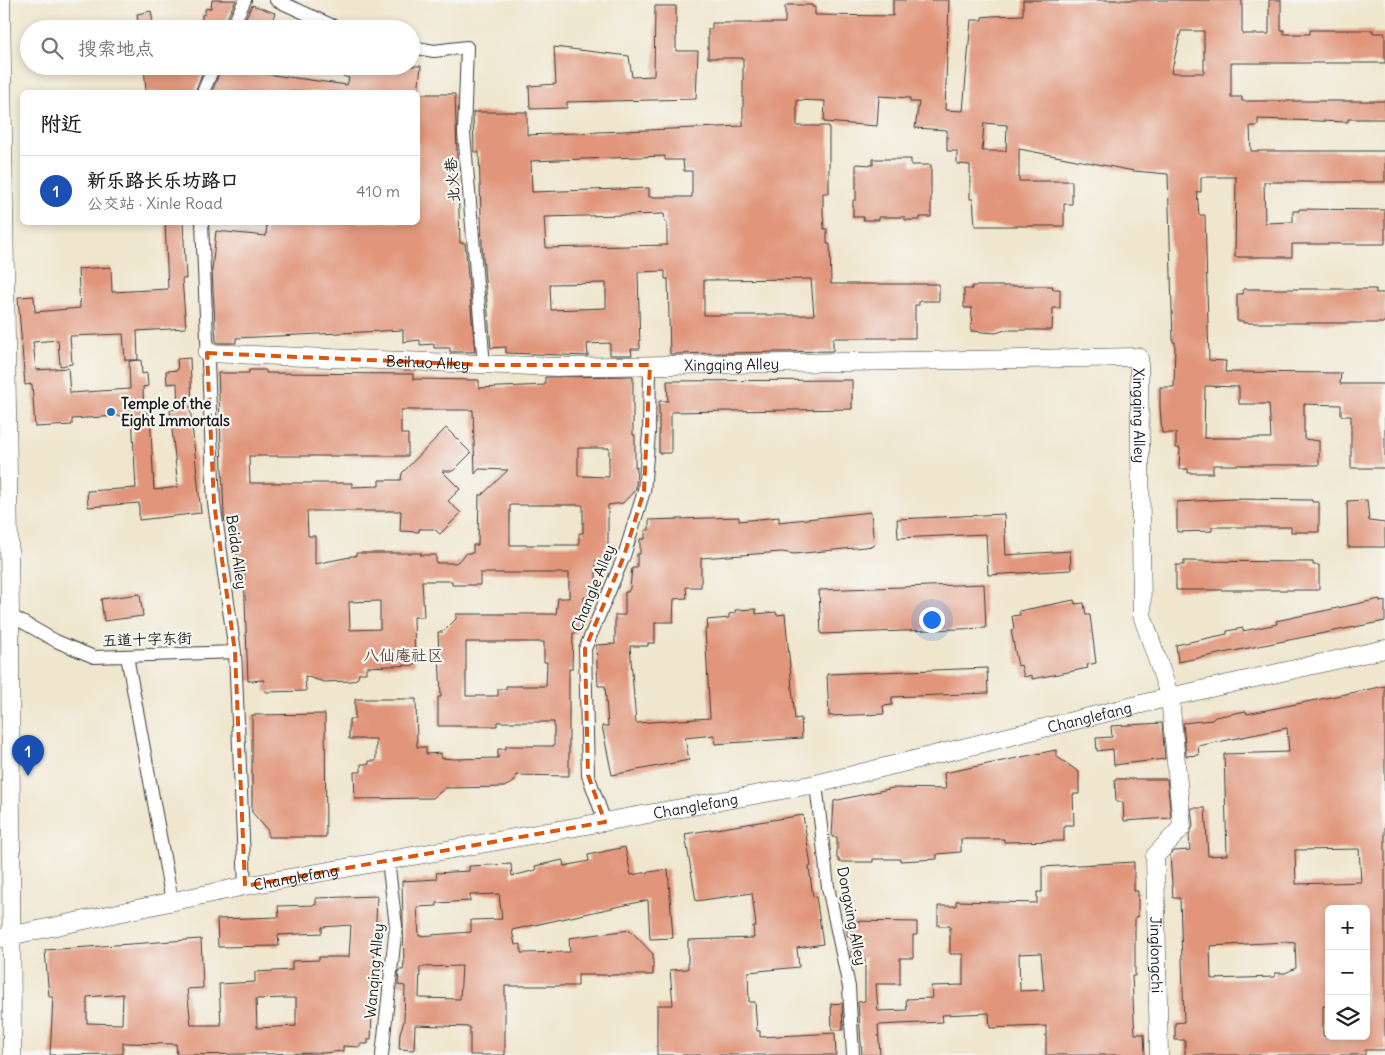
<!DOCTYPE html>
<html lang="zh">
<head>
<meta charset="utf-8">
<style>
	body { margin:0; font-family:Delius,"LXGW WenKai TC",sans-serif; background:#f2f2f2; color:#222 }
	.controls { position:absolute; right:15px; bottom:15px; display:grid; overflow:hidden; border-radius:8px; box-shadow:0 2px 8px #0003 }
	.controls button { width:45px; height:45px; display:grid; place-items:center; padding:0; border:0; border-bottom:1px solid #e0e0e0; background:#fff; color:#222; font:25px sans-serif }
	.you { position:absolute; left:931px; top:619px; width:18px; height:18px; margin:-12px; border:4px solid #fff; border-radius:50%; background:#1a73e8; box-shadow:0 0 0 8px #1a73e833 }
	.badge { display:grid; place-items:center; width:32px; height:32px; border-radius:50%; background:#111827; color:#fff; font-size:16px; font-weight:700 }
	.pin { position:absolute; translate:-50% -41px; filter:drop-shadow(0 1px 2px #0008) }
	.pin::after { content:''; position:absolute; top:26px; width:18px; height:15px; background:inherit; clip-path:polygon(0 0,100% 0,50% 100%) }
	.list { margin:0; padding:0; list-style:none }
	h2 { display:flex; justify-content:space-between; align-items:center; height:65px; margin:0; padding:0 20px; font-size:21px }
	h2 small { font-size:16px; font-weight:400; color:#767676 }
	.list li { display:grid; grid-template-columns:32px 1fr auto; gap:15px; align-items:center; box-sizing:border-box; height:70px; padding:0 20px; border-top:1px solid #e0e0e0 }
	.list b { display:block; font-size:19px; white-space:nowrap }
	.list p { margin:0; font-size:16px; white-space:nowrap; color:#767676 }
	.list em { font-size:16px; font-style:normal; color:#767676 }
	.icon { flex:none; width:28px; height:28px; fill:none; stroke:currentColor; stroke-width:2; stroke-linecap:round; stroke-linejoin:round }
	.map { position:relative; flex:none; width:1385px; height:1055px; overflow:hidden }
	.search { position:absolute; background:#fff; box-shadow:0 2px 8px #0003; left:20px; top:20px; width:400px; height:55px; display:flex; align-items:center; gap:12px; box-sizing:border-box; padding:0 18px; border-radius:28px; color:#767676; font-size:19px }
	.panel { position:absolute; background:#fff; box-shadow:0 2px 8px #0003; left:20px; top:90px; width:400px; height:135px; border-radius:8px }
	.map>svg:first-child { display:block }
	.building { fill:#e1967c; fill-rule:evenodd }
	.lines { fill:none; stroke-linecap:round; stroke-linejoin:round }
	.street-casing { stroke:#3c3a37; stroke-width:14 }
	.secondary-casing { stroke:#3c3a37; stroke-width:19 }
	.street { stroke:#fff; stroke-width:12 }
	.secondary { stroke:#fff; stroke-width:18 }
	.marked { fill:none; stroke:#de560d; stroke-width:4; stroke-dasharray:10 6; stroke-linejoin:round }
	.poi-dot { fill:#1f6fb2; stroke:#f6f6f2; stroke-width:2 }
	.labels { text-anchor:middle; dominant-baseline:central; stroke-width:4.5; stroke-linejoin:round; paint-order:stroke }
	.street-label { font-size:15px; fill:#1c1c1c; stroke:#f6f6f2 }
	.poi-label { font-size:15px; font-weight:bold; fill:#1c1c1c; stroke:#f6f6f2; text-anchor:start }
	.neighbourhood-label { font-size:16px; fill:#61473e; stroke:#f6f6f2 }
</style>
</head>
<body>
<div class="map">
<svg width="1385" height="1055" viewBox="0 0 1385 1055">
	<rect width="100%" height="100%" fill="#f6f6f2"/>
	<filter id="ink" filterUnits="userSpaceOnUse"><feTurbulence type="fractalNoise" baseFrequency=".02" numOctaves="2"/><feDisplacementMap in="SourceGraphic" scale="10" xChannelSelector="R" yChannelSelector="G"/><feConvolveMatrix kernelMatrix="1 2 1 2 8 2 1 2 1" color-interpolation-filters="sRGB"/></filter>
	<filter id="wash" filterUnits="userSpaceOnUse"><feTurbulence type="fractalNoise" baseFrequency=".0096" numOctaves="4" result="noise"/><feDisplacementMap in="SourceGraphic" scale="20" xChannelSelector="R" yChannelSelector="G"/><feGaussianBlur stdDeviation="1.12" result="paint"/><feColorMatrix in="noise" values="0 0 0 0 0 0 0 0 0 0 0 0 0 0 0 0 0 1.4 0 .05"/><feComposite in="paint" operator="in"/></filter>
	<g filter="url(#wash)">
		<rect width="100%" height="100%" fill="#f0e6ce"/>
		<g id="blocks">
			<path class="building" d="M212 0H236L225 22 222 21 216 28H201L202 15 205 14V9L211 8Z
				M893 0H949L945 110 963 111 971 20H982V17L992 16 1023 15V0H1242V34H1269V0H1281V30H1284V34H1310V30H1373V33H1385V63H1231V97H1242V101H1385V119H1348V122L1258 119V126H1250L1251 151H1385V182H1264L1265 223 1293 222V211H1299V209L1385 210V244H1292V257H1235L1236 177H1201V192H1197L1199 215H1205L1209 360 1226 361 1225 372 1341 373 1340 384H1385V468H1351V416H1341V405L1304 404V439L1319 441V465H1213V473H1188V469H1179L1180 448H1176V433H1162L1160 407V387H1174L1175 342H1173L1168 174 1134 171 1019 149V181H1072V204H1064V226H975L973 199H970V165L957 164V151H947V130L915 128 919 102H910V98L879 96 877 126 824 122 825 101 797 100V126H829V193H823V212L824 229H827V244H830L831 284H939V301H919V305H915V338H833V351L670 354 668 279H665V271L638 272 640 349H631L632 355H610V343L587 344 588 356 506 353V347L491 348 482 245 479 152H474L473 112H527V135L743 126V58H708V29H712V23H785V7L787 5H812V7H815V15L893 16ZM1181 31H1204V73H1171ZM984 123 1007 125 1006 151H982ZM665 156V160H683L684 171H692V197H649V188L532 192 531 161ZM664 214 665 222H667V245L546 248 544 217ZM811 279 814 315H704V280ZM606 283V308L551 310 550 284ZM1205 386 1239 387V404H1269L1271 438H1204Z
				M252 5 275 13 269 29 241 27Z
				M655 6H676V51H698L696 99 567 102V108L530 109 529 86 556 84 554 47 629 56 632 77 654 76Z
				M151 11 154 29H139L137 14Z
				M144 66H158V70H184V66H205L195 92H146Z
				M222 66H245L244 71 347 85 349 78 319 68 320 66H421L418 92H212Z
				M418 94H455L460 243H465L475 352H450V348H434V344L420 345V340L403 342V330L236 338V343H216L212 271 216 231 266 236 267 222H418Z
				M873 159H911V165H931V217H920V220H905V217H879V220H863L864 217H853V200H856V164L873 165Z
				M165 222H183L186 279H182L186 328 137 331 138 360H125L123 334 70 336 72 364 60 366 58 340 33 342 36 370 68 368 70 393 130 389 129 361 141 360 142 374 147 373 148 386 143 387 144 413 150 412 154 490 178 487 170 410 178 409 177 383 167 384 166 371 178 370 177 359 190 358 192 406H190L201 513 139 520V503L88 507 87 491 136 488 132 415 72 419V425L35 427 32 384 25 385 18 297 34 296 35 312 80 308 78 269 111 267 112 292 168 289Z
				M972 286H1053L1052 289H1060V308H1053L1052 330H1005L996 333 971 331 972 308H964V289H972Z
				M1243 289H1376V293H1385V320L1383 323H1243V321H1237V294H1243Z
				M249 370H266V373L413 374V379L479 380V388L545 385V377L633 376V435H635V467H637L636 489 623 503 608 505V560H596V592L594 597H584V619L577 633H573L572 669H569V776L516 775 514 782 504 787 445 788 433 798 355 799 354 772H361V764H369V761H376V739H349V719H355V699H416L417 747H426V754L441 753V758L454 759 498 758V749H506V746H554V722H497V726H438V697H441L438 632H443L456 619V614H556L558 598H569V573H480V585H452V581H422L424 617H414L415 665 366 667V673H359L358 678 352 681 324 682 305 676 306 691 265 692 264 680 248 681 244 573H237L236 521 225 522 224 516 218 373H249ZM401 410H473L475 474 479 469 508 470 482 495H479L478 545H473V553H467L456 563H436V555H420L422 553H356V556H350V557L315 564V536H308L307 511H401L400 531 419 532V529H434L440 534 461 513 448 501 460 489 442 471H453L471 453 446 428 402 473 401 480H379V486L352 487V483H250L249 456H408V434H401ZM578 448H609V477L578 476ZM510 505H583V533H579V545H510ZM380 601V629L350 630 349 602ZM466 642H544V662H547L546 686H506V689H498V696H466Z
				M852 380V409L671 412V453H659V401H668L667 381Z
				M1232 499 1312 500V502H1319V532H1291V527H1212V531L1177 532V502Z
				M1367 500 1369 521 1385 523V547H1348L1347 501Z
				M871 512 874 546 794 554 782 552 701 558V587H686L687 598 674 599 673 622H655V643H648V646H630L636 723 710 718 705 629H708L707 620 729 618V614L735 613V610L756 609V614L776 612 777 615 785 614 795 719 801 718 802 738 715 744 714 735 685 738 689 760 612 775 602 726H608L605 686H598L596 645 615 644V615H625V592H628L630 588 632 568H637V554H640V539H645V530H649V520L739 517V521L779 517V522Z
				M1004 514 1006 555 1070 551 1071 570 988 575 986 534 898 538 897 519Z
				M1184 561 1313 562V565H1319V590H1176V565H1184Z
				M984 584 986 628 821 634 819 590Z
				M140 594 143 616 104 621 101 599Z
				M1380 599V602L1385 601V621L1178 662 1176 645 1227 634V631L1243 628V631L1277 624 1276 621Z
				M1074 600 1075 604 1084 603 1086 615H1090L1096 663 1087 665 1088 668 1058 674 1032 679V675L1024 677 1021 665 1018 666 1011 630 1014 629 1012 616 1020 615 1019 611Z
				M987 668 988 693 892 697V705L883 706 884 714 829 716 827 674Z
				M1385 686V1050H1365V1055H1185V1040H1175V1023L1184 1022 1180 898H1173L1170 855 1174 851 1190 850 1189 835 1193 826 1191 808H1205L1208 856 1227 855 1224 754 1289 752 1287 728 1198 746 1199 755 1186 756 1183 723 1212 720 1215 717 1246 711 1247 714ZM1359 849 1361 882 1296 884 1295 850ZM1329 909H1366V1036H1323V1006H1329ZM1285 942 1295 943 1296 968 1285 973H1275V977L1211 979 1210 946Z
				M325 714 326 837H268V831L252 812V715Z
				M1162 723 1165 759 1114 765 1113 749 1097 751 1096 738 1112 737 1111 726Z
				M1056 750V756L1079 772V794H1073L1074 825H1064V841L1004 842V839H961V852L937 854V859L900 861V859H873V862H839V859H837V837H832L834 801 893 788 946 789 944 773Z
				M1115 779H1167L1171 818 1124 821 1123 802H1116Z
				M803 815 811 866 809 867 813 897 816 896 823 944 797 948 799 967 748 972 749 1002H755L757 1031H760V1037L835 1033 836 1055H657V1005H673L670 970 688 969V940L754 938 753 926H756L752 893 696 901 685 834Z
				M625 847 631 875 668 869 673 938 650 939 648 900 512 930 515 945 521 944V953L570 952 569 938 630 930 653 954V975H578V986H505V1055H470V1027L415 1025 414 1050 399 1049 400 1033 404 1021 405 986 398 985 399 970H403L404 963 402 881 437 879 436 873 469 871V866L511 864 512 876 536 870 535 866 563 860 564 866 589 861 588 855ZM499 894 502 919 471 920V932L419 936 417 907 437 906V903L470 901V895ZM462 966 460 999 419 998 420 967Z
				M1134 862V891H1138V917H1135V976H1132L1134 1019 1135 1034H1144L1145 1055H1046V1026L990 1028 989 1013 942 1015 943 1022 878 1025 880 1055H862L858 1002 865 1001V958H851V936H847V921L917 922V935H913V958H900V984H876L878 1011 907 1010 906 999 932 998 931 986 963 985V954H950V926H938V906H956V901L1037 903V892H1042V867ZM1041 953 1044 990 1020 991 1019 954Z
				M377 896 371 1039H368V1044H360V1047L343 1046V1051L323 1053 177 1055 176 1044 123 1043V1054L50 1055 53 997H49L45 950 201 939 203 988 187 989 191 1025H221L219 984 255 982V972L292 970V961L319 960V957H349L351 925 322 927V933L278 935 279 946 218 947 217 919 279 917 278 906 316 905V898ZM123 994 122 1024 87 1023V997ZM285 998H296V1026L257 1028 256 999Z
				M842 1003 843 1030H832L831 1004Z"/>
		</g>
	</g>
	<g filter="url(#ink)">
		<use href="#blocks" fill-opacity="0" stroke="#3c3a37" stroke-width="1"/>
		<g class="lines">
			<defs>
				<path id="street" d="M276 0 340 29
					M231 29 245 0
					M411 47 434 51 467 47 464 133 484 365
					M203 92 214 66
					M202 222 214 503 235 652 245 886
					M10 615 56 641 94 657 235 652
					M127 656 172 901
					M816 784 828 887 849 987 853 1055
					M605 822 588 775 585 649 624 556 644 491 649 433 650 365
					M382 1055 396 926 388 861"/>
				<g id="secondary">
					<path d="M1 0 10 615 12 1055"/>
					<path id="s1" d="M207 353 556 367 1139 357 1142 615 1170 697 1182 827 1155 856 1159 1055"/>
					<path id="s2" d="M0 938 245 886 816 784 1170 697 1385 649"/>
				</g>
			</defs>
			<use href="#street" class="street-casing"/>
			<use href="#secondary" class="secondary-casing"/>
			<use href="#street" class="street"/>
			<use href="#secondary" class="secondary"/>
		</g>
	</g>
	<path class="marked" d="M207 353 484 365H650L644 491 624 556 585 649 588 775 605 822 245 886 235 652 214 503Z"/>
	<circle class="poi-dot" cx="111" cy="412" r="5"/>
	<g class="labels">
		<g class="street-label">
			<text transform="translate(452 180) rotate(-95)">北火巷</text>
			<text stroke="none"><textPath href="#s1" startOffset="221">Beihuo Alley</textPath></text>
			<text stroke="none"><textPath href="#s1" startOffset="525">Xingqing Alley</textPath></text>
			<text stroke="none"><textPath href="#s1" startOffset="991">Xingqing Alley</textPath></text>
			<text transform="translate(237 552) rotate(82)">Beida Alley</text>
			<text transform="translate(593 588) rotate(-68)">Changle Alley</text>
			<text transform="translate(147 639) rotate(-2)">五道十字东街</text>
			<text stroke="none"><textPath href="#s2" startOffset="1112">Changlefang</textPath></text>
			<text stroke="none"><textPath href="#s2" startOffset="708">Changlefang</textPath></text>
			<text stroke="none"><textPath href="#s2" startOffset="302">Changlefang</textPath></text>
			<text transform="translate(852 916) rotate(79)">Dongxing Alley</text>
			<text stroke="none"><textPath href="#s1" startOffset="1546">Jinglongchi</textPath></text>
			<text transform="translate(374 971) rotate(-85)">Wanqing Alley</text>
		</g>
		<g class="poi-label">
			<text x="121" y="403">Temple of the<tspan x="121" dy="17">Eight Immortals</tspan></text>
		</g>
		<g class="neighbourhood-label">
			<text x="403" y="655">八仙庵社区</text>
		</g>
	</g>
</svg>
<div class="controls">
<button>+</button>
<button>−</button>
<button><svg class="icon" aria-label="layers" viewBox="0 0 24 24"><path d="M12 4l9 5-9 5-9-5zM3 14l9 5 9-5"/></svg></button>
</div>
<div class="you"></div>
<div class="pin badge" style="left:28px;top:776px;background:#1a4fb4">1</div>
<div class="search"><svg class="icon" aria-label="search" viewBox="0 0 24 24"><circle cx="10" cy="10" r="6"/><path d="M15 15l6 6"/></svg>搜索地点</div>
<section class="panel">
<h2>附近<small></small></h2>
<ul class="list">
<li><span class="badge" style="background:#1a4fb4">1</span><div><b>新乐路长乐坊路口</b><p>公交站 · Xinle Road</p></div><em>410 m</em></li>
</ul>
</section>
</div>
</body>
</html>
